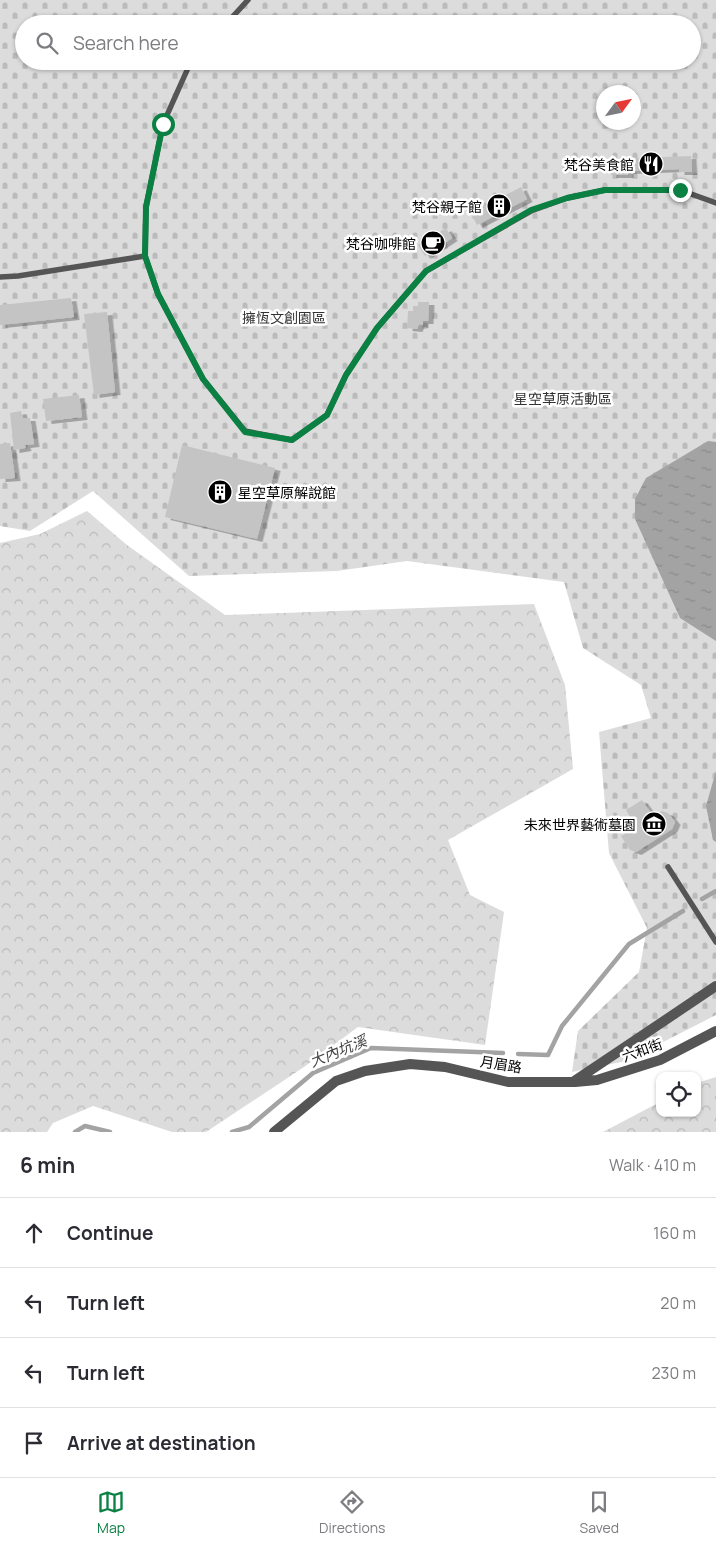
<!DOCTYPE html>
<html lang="en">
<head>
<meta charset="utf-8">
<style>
	body { margin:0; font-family:Manrope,"Noto Sans TC",sans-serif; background:#f2f2f3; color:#2b2b33 }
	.controls { position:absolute; right:15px; bottom:15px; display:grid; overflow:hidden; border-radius:10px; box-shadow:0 1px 4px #0004 }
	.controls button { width:45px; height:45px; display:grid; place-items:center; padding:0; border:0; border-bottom:1px solid #e1e1e2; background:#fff; color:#2b2b33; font:25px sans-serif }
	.compass { position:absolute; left:596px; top:85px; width:45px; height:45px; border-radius:50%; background:#fff; box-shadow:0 1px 4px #0004; rotate:57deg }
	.stop { position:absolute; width:15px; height:15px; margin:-11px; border:4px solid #0b8043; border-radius:50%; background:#fff }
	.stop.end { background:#0b8043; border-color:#fff; box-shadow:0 1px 5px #0008 }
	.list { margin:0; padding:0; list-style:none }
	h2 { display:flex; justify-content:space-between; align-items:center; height:65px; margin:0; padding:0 20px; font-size:21px }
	h2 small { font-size:16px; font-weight:400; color:#7c7c81 }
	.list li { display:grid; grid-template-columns:32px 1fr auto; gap:15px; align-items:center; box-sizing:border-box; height:70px; padding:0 20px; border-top:1px solid #e1e1e2 }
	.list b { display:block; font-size:19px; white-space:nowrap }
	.list em { font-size:16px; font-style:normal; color:#7c7c81 }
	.icon { flex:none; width:28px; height:28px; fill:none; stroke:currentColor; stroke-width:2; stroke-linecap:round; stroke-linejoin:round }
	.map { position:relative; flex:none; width:716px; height:1132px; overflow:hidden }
	.search { position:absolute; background:#fff; box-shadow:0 1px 4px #0004; left:15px; right:15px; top:15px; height:55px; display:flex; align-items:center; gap:12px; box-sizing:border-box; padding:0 18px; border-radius:28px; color:#7c7c81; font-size:19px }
	.sheet { height:345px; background:#fff }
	nav { display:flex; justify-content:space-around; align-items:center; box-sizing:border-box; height:70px; border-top:1px solid #e1e1e2; background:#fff; font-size:14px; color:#7c7c81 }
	nav a { display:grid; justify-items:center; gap:2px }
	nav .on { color:#0b8043 }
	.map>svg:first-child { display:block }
	.forest { fill:url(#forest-crowns) }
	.cemetery { fill:url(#cemetery-stones); fill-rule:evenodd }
	.water { fill:url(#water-ripples) }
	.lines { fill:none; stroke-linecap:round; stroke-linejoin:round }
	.stream { stroke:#a3a3a3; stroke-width:4.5 }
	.building { fill:#c4c4c4; filter:url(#shadow) }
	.service { stroke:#555; stroke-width:5.5 }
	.minor { stroke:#555; stroke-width:10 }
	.tertiary { stroke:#555; stroke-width:10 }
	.route { stroke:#0b8043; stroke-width:6 }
	.labels { text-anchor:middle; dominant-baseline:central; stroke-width:5; stroke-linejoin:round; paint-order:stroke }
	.poi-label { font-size:14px; fill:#000; stroke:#fff; text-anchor:end }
	.park-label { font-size:14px; fill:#333; stroke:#fff }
	.street-label { font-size:14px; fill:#000; stroke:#fff }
	.water-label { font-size:15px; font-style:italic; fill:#444; stroke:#fff }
</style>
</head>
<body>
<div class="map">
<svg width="716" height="1132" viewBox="0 0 716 1132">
	<defs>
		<pattern id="forest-crowns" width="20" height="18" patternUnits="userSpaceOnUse" patternTransform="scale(1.25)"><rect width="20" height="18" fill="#dcdcdc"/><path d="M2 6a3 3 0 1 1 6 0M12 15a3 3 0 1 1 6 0" fill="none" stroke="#bbb"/></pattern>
		<pattern id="cemetery-stones" width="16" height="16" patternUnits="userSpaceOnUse" patternTransform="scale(1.25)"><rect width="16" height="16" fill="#dcdcdc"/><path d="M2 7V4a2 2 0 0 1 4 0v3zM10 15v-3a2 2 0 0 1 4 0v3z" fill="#bbb"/></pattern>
		<pattern id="water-ripples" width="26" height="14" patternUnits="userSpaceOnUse" patternTransform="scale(1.25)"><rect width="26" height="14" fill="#a3a3a3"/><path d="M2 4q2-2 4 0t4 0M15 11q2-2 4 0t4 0" fill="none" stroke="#8b8b8b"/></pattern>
		<filter id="shadow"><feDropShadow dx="5.5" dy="3" stdDeviation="0" flood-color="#0004"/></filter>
	</defs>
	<rect width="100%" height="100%" fill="#fff"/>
	<path class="forest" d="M87 511 127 545 225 615 534 604 565 685 573 769 448 840 470 895 504 912 485 1045 358 1027 304 1067 206 1132H172L93 1106 53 1123 47 1132H0V543L40 534Z
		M716 1077V1132H603L660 1102V1113H697V1083Z"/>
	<path class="cemetery" d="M0 0H716V1015L626 1061 572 1072 578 1031 639 972 647 928 609 853 599 732 651 718 641 685 583 648 564 582 407 561 337 571 189 576 93 491 30 531 0 526ZM24 24H692V61H24ZM604 92H634V122H604Z"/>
	<path class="water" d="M708 441 716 442V641L680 618 635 519V499L646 478Z
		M716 771V842L713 840 706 806Z"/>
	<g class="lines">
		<path class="stream" d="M702 899 716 891
			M518 1054 548 1055 562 1026 629 944 683 911
			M75 1132 85 1126 110 1132
			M232 1132 249 1127 313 1073 371 1048 503 1053"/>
	</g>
	<path class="building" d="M691 156 692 172H679V169L628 171V175H611V159Z
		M521 187 527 199 477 225 471 213Z
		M446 228 452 238 425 256 418 245Z
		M71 298 74 317 0 325V305Z
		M418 302H429L428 321H423V325L419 324 417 329 407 328 408 311H413V306H418Z
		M107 312 115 392 94 395 84 314Z
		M79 395 82 417 46 421 43 399Z
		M21 411 23 418H30L34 444 25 445 26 448 14 450 10 413Z
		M10 443 15 478 0 479V444Z
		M182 445 275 468 257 539 165 517Z
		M642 800 653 816 662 811 668 813 675 822 672 829 636 852 630 850 621 836 636 827 626 810Z"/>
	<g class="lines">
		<path class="service" d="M226 24 248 0
			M194 61 188 68 163 124 146 207 145 256 158 294 203 379 245 431 292 440 327 415 346 375 377 328 426 271 531 211 567 198 605 190H680L716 203
			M0 277 18 276 145 256
			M668 867 716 942"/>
		<path class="minor" d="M573 1082 716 986
			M575 1082 597 1080 660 1060 716 1031"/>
		<path class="tertiary" d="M274 1132 336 1081 365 1071 410 1064 445 1067 508 1082H573"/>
	</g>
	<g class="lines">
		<path class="route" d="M163 124 146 207 145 256 158 294 203 379 245 432 292 440 327 415 346 375 377 328 426 271 531 210 567 198 605 190H680"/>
	</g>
	<defs>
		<symbol id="restaurant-disc" viewBox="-11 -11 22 22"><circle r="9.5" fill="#000" stroke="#fff"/><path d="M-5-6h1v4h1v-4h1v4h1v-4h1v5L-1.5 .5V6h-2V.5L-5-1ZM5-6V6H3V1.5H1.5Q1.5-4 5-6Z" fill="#fff"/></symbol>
		<symbol id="building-disc" viewBox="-11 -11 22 22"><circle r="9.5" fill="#000" stroke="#fff"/><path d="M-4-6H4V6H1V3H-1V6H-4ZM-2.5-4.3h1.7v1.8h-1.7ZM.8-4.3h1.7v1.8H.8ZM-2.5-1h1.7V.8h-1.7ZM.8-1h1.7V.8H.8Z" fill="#fff"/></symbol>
		<symbol id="cafe-disc" viewBox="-11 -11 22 22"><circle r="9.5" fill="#000" stroke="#fff"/><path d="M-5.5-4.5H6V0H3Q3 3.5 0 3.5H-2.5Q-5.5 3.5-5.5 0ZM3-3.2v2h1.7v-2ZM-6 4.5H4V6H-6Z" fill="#fff"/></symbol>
		<symbol id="museum-disc" viewBox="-11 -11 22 22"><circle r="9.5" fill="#000" stroke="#fff"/><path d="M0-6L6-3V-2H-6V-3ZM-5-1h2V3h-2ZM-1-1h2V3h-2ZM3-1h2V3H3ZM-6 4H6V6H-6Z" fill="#fff"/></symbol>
	</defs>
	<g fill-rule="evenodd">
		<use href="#restaurant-disc" x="637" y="150" width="28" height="28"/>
		<use href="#building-disc" x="485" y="192" width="28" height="28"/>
		<use href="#cafe-disc" x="419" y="229" width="28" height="28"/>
		<use href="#building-disc" x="206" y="478" width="28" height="28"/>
		<use href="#museum-disc" x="640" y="810" width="28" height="28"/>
	</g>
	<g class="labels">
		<g class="poi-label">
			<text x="634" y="164">梵谷美食館</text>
			<text x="482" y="206">梵谷親子館</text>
			<text x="416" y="243">梵谷咖啡館</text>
			<text x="238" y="492" text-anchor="start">星空草原解說館</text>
			<text x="636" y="824">未來世界藝術墓園</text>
		</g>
		<g class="park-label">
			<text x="284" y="317">擁恆文創園區</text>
			<text x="563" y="398">星空草原活動區</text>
		</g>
		<g class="street-label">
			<text transform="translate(642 1050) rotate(-20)">六和街</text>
			<text transform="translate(501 1064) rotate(9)">月眉路</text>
		</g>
		<g class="water-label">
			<text transform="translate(338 1051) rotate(-22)">大內坑溪</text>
		</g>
	</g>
</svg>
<div class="controls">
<button><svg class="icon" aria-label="locate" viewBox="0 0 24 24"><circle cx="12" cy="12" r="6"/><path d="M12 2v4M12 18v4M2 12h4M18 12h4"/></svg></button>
</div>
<svg class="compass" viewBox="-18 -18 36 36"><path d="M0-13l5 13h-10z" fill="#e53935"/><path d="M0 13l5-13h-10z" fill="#7c7c81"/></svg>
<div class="stop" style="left:163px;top:124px"></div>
<div class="stop end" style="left:680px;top:190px"></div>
<div class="search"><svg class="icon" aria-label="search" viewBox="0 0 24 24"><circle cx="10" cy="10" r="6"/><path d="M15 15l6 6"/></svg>Search here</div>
</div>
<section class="sheet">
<h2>6 min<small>Walk · 410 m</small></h2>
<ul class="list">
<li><svg class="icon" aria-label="ahead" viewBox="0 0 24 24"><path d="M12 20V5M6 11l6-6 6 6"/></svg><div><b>Continue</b></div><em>160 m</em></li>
<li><svg class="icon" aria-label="left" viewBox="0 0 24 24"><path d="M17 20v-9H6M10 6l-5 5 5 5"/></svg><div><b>Turn left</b></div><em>20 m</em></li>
<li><svg class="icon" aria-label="left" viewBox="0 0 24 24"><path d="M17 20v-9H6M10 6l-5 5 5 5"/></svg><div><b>Turn left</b></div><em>230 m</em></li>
<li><svg class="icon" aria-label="arrive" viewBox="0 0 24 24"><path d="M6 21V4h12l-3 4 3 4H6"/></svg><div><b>Arrive at destination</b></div></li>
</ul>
</section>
<nav>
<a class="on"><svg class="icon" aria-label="map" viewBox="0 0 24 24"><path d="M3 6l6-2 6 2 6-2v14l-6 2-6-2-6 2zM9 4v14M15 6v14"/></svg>Map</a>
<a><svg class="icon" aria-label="directions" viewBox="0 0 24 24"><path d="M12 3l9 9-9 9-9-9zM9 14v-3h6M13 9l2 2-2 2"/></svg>Directions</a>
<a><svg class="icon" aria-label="saved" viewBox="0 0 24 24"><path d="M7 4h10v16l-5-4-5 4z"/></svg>Saved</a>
</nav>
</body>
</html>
